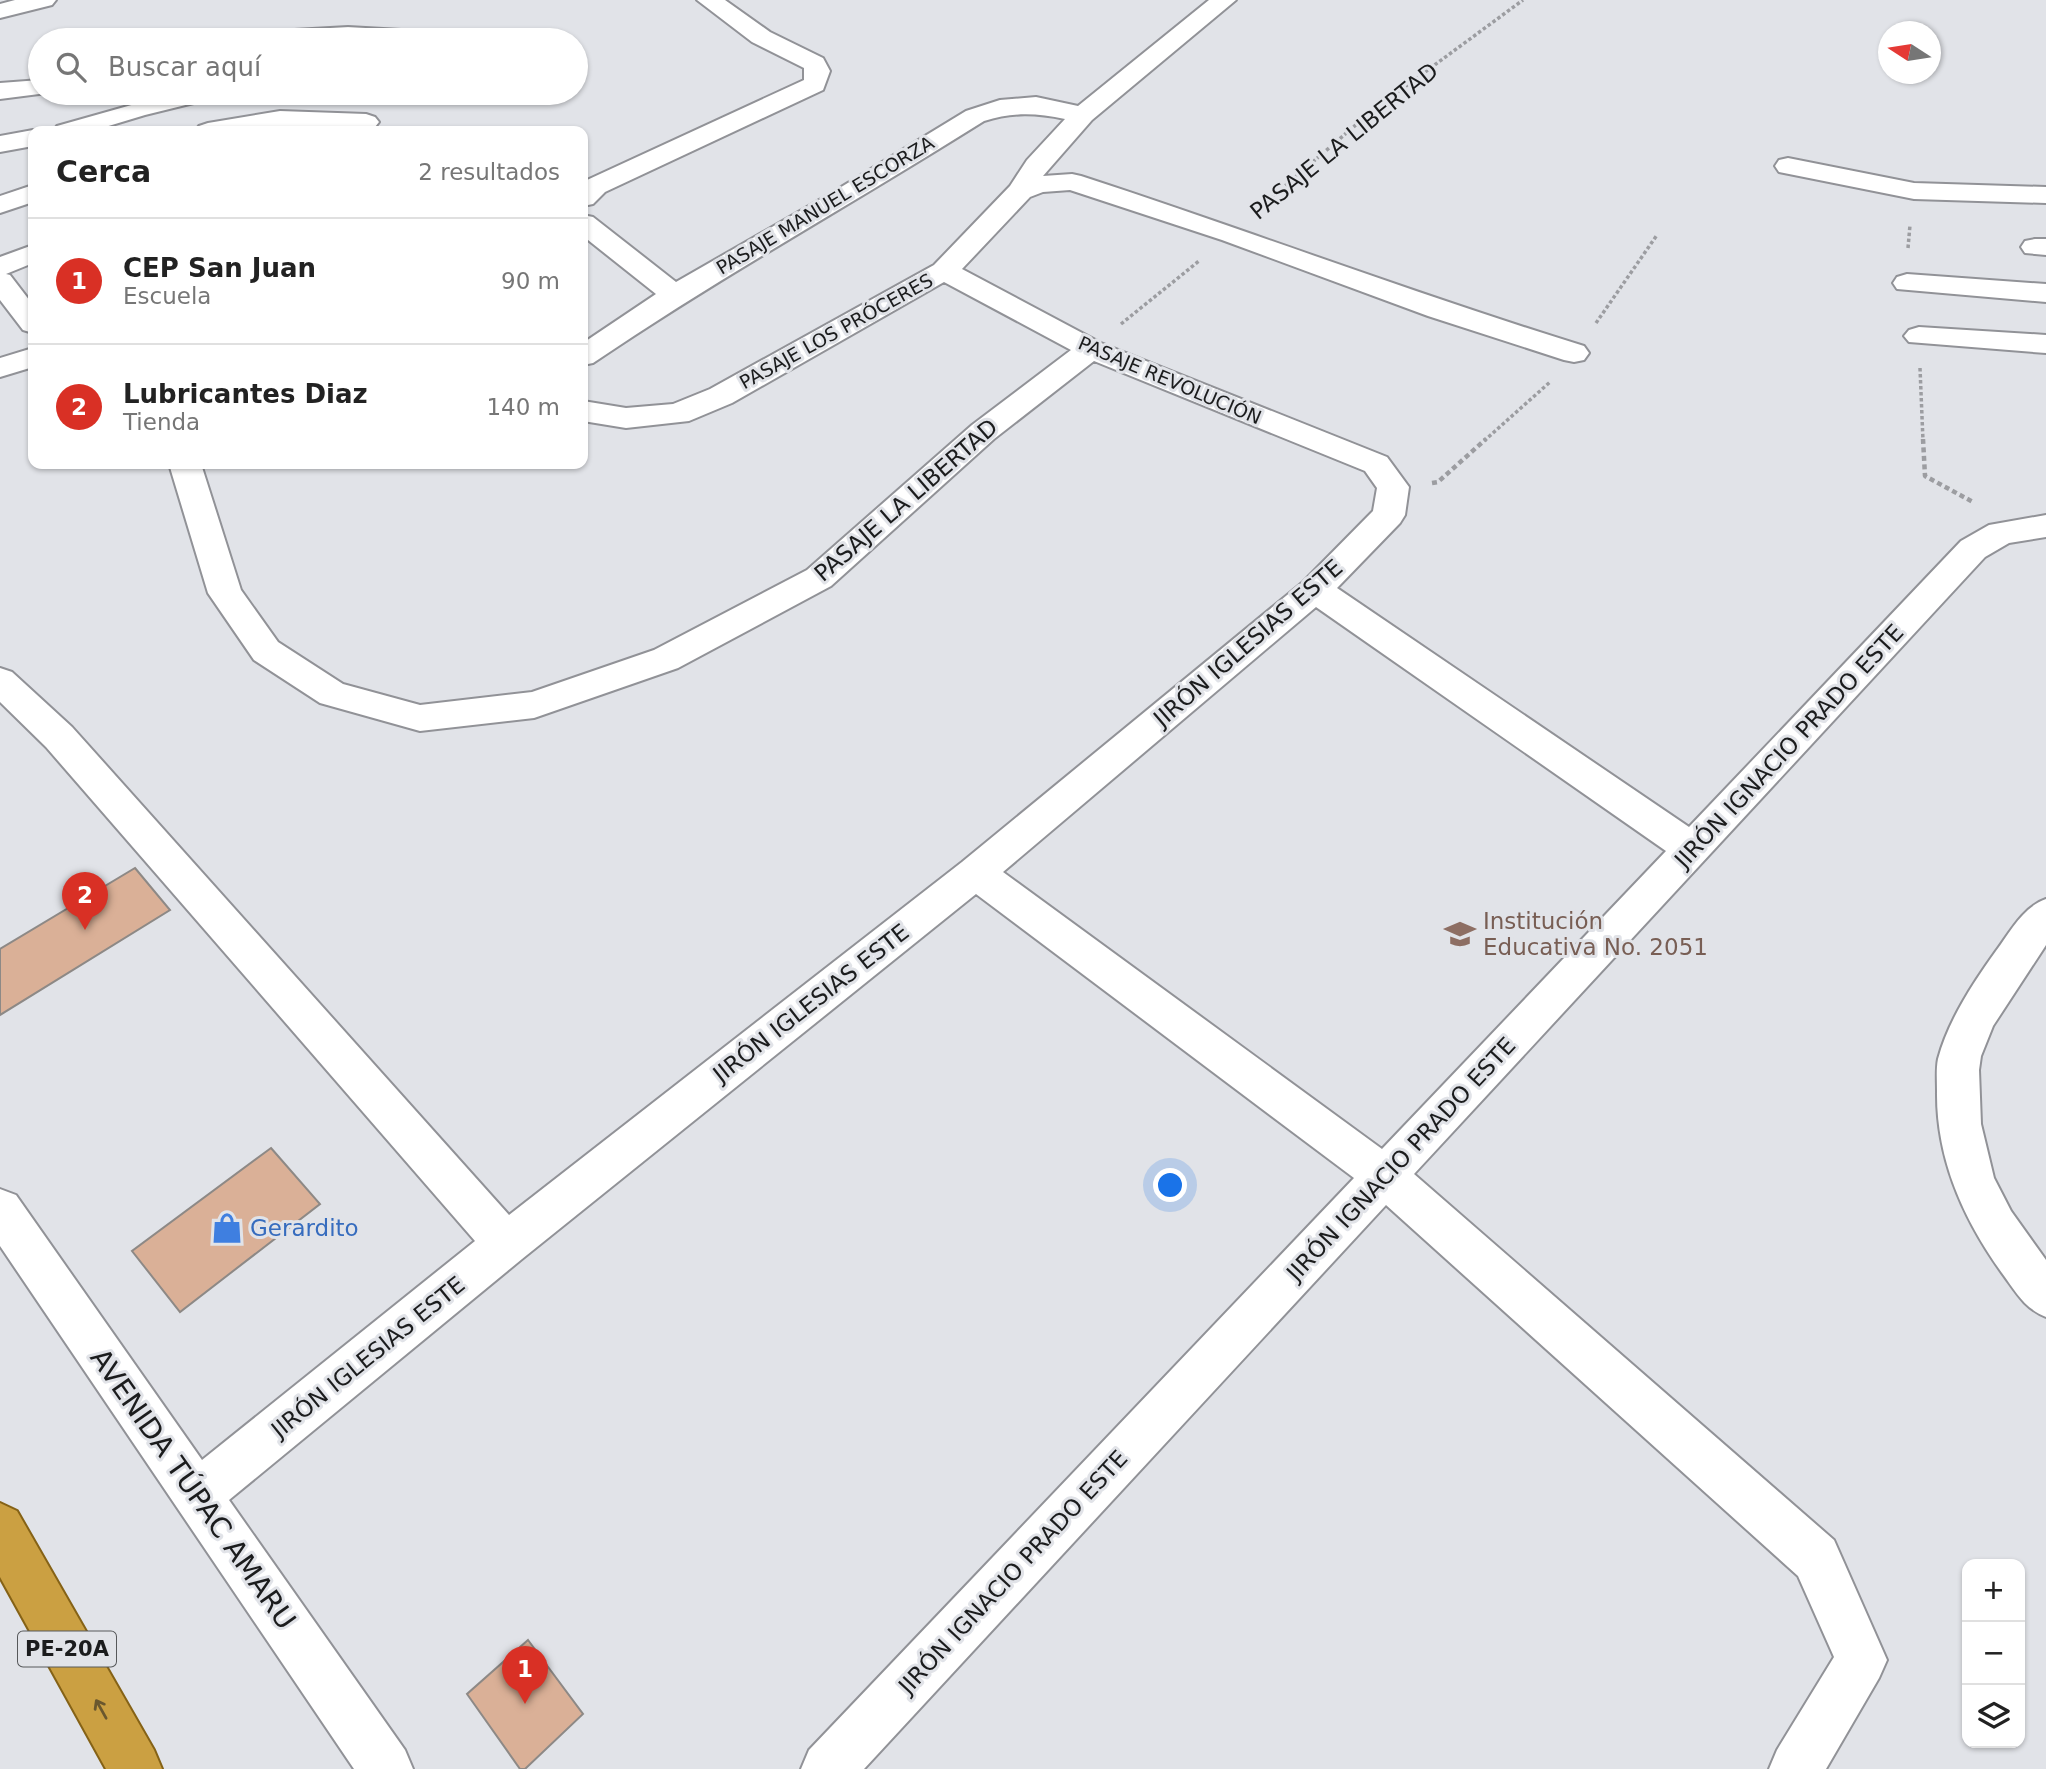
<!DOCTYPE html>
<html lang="es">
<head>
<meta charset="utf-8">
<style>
	body { margin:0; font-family:"DejaVu Sans",sans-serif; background:#f6f6f6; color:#222 }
	.controls { position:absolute; right:21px; bottom:21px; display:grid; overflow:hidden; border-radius:14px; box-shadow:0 2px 5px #0004 }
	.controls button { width:63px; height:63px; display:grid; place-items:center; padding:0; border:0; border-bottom:2px solid #e0e0e0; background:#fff; color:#222; font:35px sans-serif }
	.compass { position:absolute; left:1878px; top:21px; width:63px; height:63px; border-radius:50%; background:#fff; box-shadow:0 2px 5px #0004; rotate:282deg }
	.you { position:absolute; left:1171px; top:1186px; width:24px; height:24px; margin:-18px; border:5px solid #fff; border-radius:50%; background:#1a73e8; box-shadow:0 0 0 10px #1a73e833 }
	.badge { display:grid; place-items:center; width:46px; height:46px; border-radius:50%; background:#d93025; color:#fff; font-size:23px; font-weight:700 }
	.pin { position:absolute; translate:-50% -58px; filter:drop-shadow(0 2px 4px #0008) }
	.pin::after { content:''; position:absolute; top:37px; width:24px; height:21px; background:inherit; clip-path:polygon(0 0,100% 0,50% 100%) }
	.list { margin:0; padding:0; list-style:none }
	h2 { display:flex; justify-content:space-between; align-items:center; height:91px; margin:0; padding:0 28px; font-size:30px }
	h2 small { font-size:23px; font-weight:400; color:#767676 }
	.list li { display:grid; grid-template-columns:46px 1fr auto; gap:21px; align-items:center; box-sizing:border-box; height:126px; padding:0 28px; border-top:2px solid #e0e0e0 }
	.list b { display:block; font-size:26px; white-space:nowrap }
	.list p { margin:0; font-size:23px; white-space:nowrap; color:#767676 }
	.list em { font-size:23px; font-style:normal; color:#767676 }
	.icon { flex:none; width:38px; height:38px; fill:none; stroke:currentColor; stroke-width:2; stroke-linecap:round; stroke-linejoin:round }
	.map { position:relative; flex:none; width:2046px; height:1769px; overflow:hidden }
	.search { position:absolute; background:#fff; box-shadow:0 2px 5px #0004; left:28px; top:28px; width:560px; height:77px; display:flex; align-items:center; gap:18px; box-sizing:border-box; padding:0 24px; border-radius:38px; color:#767676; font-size:26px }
	.panel { position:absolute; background:#fff; box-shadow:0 2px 5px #0004; left:28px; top:126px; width:560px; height:343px; border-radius:14px }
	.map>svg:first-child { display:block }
	.building { fill:#dab097; stroke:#8d8986; stroke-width:2 }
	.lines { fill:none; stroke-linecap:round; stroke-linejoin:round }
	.minor-casing { stroke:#919297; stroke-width:4 }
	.trunk-casing { stroke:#856216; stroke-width:4 }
	.path-far1 { stroke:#9c9da1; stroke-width:3.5; stroke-dasharray:3.5 2.5; stroke-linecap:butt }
	.path { stroke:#9c9da1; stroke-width:4.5; stroke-dasharray:5 3.5; stroke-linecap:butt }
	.minor { fill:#fff; fill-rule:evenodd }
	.trunk { fill:#cba042; fill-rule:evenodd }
	.oneway { stroke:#6a572e }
	.labels { text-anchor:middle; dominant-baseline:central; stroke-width:6; stroke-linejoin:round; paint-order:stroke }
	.far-street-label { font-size:19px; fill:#1b1c1d; stroke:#e1e3e8 }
	.shield { fill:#e1e3e8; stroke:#56585a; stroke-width:2 }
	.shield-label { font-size:21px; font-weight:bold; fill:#1b1c1d }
	.street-label { font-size:23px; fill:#1b1c1d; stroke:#e1e3e8 }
	.education-label { font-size:23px; fill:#785e54; stroke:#e1e3e8; text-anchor:start }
	.shop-label { font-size:23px; fill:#366cbe; stroke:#e1e3e8; text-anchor:start }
	.near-street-label { font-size:28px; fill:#1b1c1d; stroke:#e1e3e8 }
</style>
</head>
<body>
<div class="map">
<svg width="2046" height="1769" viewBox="0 0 2046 1769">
	<rect width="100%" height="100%" fill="#e1e3e8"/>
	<path class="building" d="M135 868 170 910 0 1015V949Z
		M271 1148 320 1204 180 1312 132 1251Z
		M528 1640 583 1714 525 1769H520L467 1694Z"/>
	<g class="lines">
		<defs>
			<path id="minor" d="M15 0H56L52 5 0 18V4Z
				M697 0H725L770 32 823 58 830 71 823 90 605 192 593 204 583 206V184L587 180 804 80V68L752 42Z
				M1209 0H1236L1092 120 1043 176 1072 174 1081 176C1250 231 1415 294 1584 346L1589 353 1584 360 1574 362 1564 360 1428 316 1222 240 1070 190 1043 192 1030 197 962 269 1101 343 1387 457 1409 487 1405 515 1400 523 1337 588 1689 827 1961 541 1989 525 2046 515V537L2009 543 1985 557 1414 1174 1834 1540 1887 1660 1879 1678 1826 1769H1769L1777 1750 1834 1657 1798 1576 1386 1205 864 1769H801L809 1750 1354 1178 976 894 522 1259 229 1500 405 1750 413 1769H354L0 1246V1189L16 1195 202 1460 475 1241 46 747 0 702V668L12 672 72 727 509 1215 962 862 1303 582 1373 511 1377 488 1365 471 1094 361 994 439 831 586 678 668 534 718 420 731 320 703 254 660 208 593 169 464H201L241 590 278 642 343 684 420 705 532 692 654 650 807 570 972 425 1071 350 944 282 732 403 689 421 626 428 583 421V401L626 408 673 404 710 389 934 265 1010 186 1027 160 1065 119C1036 113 1013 112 984 121 854 203 720 277 593 363L583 365V343L656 294 583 236V215L593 217 676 282 833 192 966 111 1000 100 1036 97 1078 106ZM1316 607 1666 851 1382 1149 1003 872Z
				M348 27 454 33 463 35 466 40H230L233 35 242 33Z
				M40 80V93H47L0 99V83Z
				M174 93H218L214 98 145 115 92 131H53L57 126Z
				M280 111 366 114 375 117 379 122 375 127 366 130 280 127 253 131H195L199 126 208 123Z
				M33 130 37 131H33V146L0 152V136Z
				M1788 158 1914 183 2046 187V203L1914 199 1779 172 1775 166 1779 160Z
				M33 185V202L0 213V196Z
				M2035 239H2046V255L2025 253 2021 247 2025 241Z
				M33 245V263L6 274 10 275 33 305V333L23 330 0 300V257Z
				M1907 274 2046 284V302L1897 289 1893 283 1897 277Z
				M1919 327 2046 335V353L1909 342 1904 336 1909 330Z
				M33 348V367L0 377V358Z
				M2046 899V945L1993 1026 1981 1056 1979 1070 1981 1124 1994 1178 2011 1211 2046 1260V1317C2024 1308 2016 1292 2002 1273 1963 1219 1936 1158 1937 1091 1937 1080 1936 1069 1938 1059 1948 1021 1973 983 1996 951 2010 932 2023 907 2046 899Z"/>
			<path id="trunk" d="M0 1503 17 1511 154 1750 162 1769H106L0 1577Z"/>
		</defs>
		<use href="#minor" class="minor-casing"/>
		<use href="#trunk" class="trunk-casing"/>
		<path class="path-far1" d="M1258 209 1372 111 1523 0
			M1908 248 1910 225
			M1596 323 1657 235
			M1121 324 1199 261
			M1920 368 1923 441
			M1484 441 1550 382"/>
		<path class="path" d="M1923 439 1925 476 1973 502
			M1432 483 1438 482 1486 439"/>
		<use href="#minor" class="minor"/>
		<use href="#trunk" class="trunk"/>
	</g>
	<defs><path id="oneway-shaft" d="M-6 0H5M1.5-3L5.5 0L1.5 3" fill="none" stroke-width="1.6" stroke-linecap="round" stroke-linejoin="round" transform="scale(1.75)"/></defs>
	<use class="oneway" href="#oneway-shaft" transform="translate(101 1709) rotate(-119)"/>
	<defs>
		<symbol id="school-bare" viewBox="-9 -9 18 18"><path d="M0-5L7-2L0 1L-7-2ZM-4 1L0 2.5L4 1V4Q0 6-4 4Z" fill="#8d6e63" stroke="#e1e3e8" stroke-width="2.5" paint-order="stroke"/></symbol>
		<symbol id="shop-bare" viewBox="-9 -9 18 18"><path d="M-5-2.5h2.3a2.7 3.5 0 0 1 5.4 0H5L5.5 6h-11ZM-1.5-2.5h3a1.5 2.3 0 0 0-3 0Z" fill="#3f7fe0" stroke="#e1e3e8" stroke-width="2.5" paint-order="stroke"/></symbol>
	</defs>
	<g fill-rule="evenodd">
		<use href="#school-bare" x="1438" y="912" width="44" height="44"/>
		<use href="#shop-bare" x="205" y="1206" width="44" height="44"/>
	</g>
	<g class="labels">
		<g class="far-street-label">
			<text transform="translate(825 205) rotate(-31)">PASAJE MANUEL ESCORZA</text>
			<text transform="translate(836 331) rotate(-29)">PASAJE LOS PRÓCERES</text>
			<text transform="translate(1170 380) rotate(23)">PASAJE REVOLUCIÓN</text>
		</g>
		<rect class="shield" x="18" y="1631.5" width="98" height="35" rx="5"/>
		<g class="shield-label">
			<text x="67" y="1649">PE-20A</text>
		</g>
		<g class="street-label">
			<text transform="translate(1344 141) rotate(-39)">PASAJE LA LIBERTAD</text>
			<text transform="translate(906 500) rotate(-41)">PASAJE LA LIBERTAD</text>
			<text transform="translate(1248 643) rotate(-41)">JIRÓN IGLESIAS ESTE</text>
			<text transform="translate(1789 746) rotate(-47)">JIRÓN IGNACIO PRADO ESTE</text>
			<text transform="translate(811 1003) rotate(-38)">JIRÓN IGLESIAS ESTE</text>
			<text transform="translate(1401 1159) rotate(-47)">JIRÓN IGNACIO PRADO ESTE</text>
			<text transform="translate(368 1357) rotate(-39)">JIRÓN IGLESIAS ESTE</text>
			<text transform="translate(1013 1572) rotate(-47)">JIRÓN IGNACIO PRADO ESTE</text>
		</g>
		<g class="education-label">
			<text x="1483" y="921">Institución<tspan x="1483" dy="26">Educativa No. 2051</tspan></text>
		</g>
		<g class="shop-label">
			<text x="250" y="1228">Gerardito</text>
		</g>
		<g class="near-street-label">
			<text transform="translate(193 1489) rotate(55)">AVENIDA TÚPAC AMARU</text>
		</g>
	</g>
</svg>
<div class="controls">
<button>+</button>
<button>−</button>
<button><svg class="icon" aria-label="layers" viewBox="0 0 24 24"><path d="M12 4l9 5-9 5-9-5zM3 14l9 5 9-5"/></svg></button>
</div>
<svg class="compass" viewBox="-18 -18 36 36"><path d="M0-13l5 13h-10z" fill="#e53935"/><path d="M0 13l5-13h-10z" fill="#767676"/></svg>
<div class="you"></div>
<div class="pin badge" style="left:525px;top:1704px">1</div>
<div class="pin badge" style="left:85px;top:930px">2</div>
<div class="search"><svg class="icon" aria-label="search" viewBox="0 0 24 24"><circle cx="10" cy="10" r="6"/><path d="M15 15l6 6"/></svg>Buscar aquí</div>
<section class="panel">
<h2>Cerca<small>2 resultados</small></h2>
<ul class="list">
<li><span class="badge">1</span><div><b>CEP San Juan</b><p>Escuela</p></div><em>90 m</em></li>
<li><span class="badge">2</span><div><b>Lubricantes Diaz</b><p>Tienda</p></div><em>140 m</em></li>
</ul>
</section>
</div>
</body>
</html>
